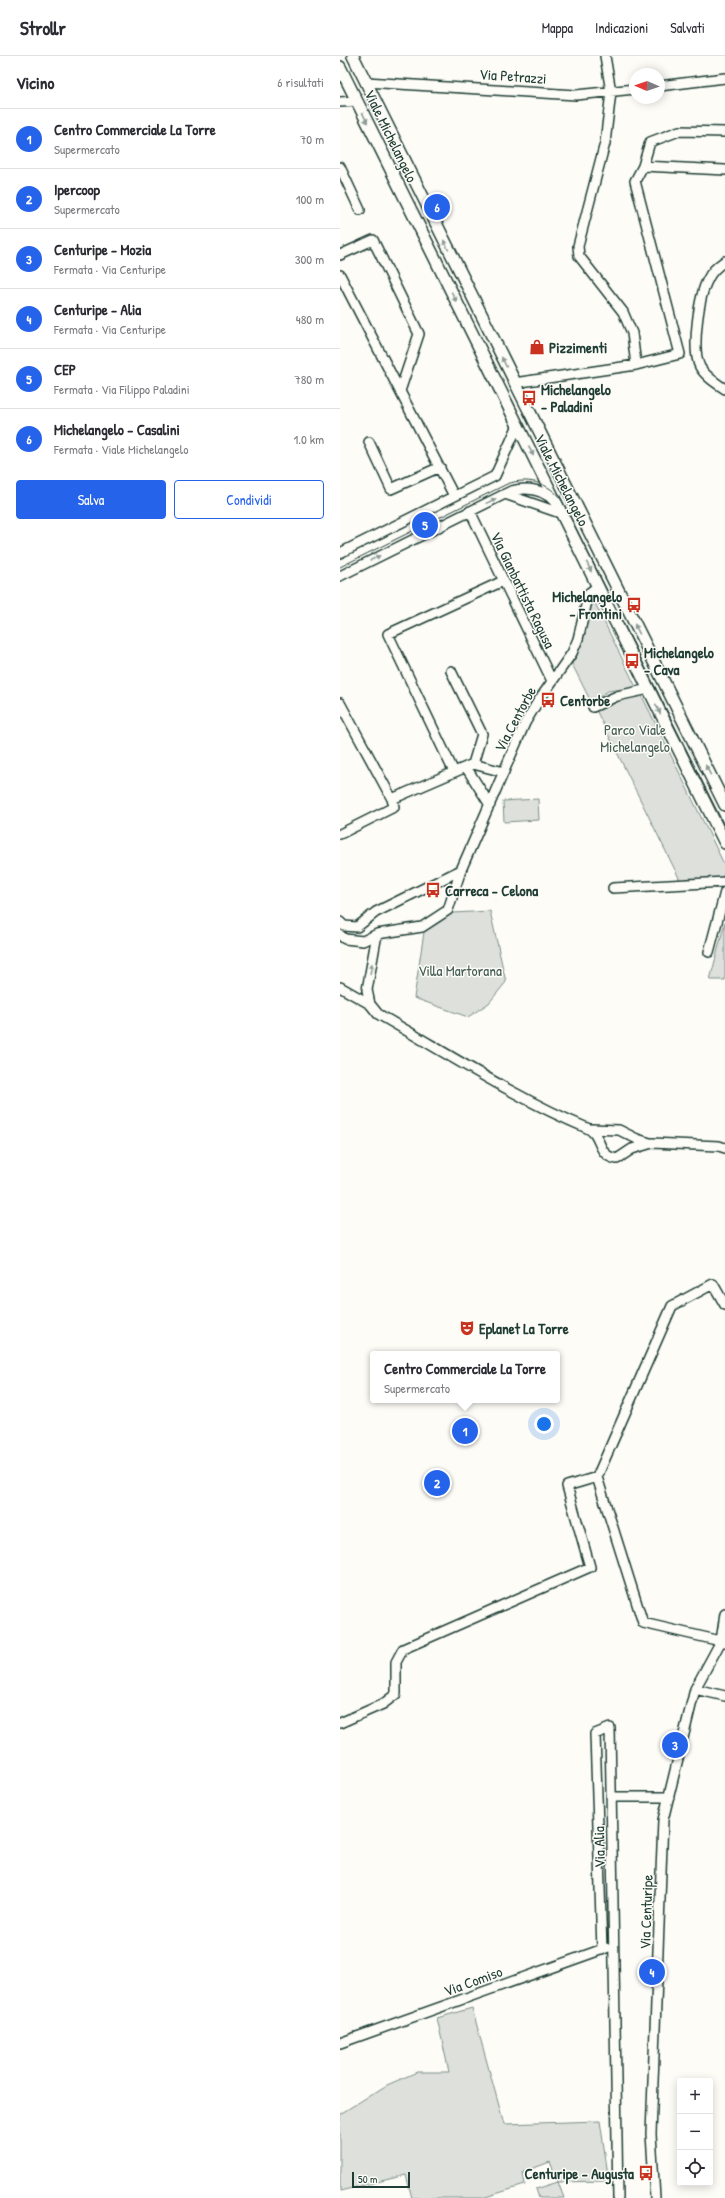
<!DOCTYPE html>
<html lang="it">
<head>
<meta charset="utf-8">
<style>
	body { margin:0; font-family:"Patrick Hand",sans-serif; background:#f2f2f3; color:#2b2b33 }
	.controls { position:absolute; right:12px; bottom:12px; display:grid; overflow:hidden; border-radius:4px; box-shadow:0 2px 10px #0003 }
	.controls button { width:36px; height:36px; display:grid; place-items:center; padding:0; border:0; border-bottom:1px solid #e1e1e2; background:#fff; color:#2b2b33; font:20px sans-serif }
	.compass { position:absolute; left:289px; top:12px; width:36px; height:36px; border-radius:50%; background:#fff; box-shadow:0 2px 10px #0003; rotate:272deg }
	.scale { position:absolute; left:12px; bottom:10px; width:58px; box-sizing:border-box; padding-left:4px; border:2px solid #1f3d34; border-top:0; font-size:11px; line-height:14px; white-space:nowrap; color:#1f3d34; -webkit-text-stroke:3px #fdfcf7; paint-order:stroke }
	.you { position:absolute; left:204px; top:1368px; width:14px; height:14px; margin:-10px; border:3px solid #fff; border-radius:50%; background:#1a73e8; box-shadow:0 0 0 6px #1a73e833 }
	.badge { display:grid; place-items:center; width:26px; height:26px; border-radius:50%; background:#2563eb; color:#fff; font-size:13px; font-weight:700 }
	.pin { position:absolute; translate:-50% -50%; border:2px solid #fff; box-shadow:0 1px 4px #0006 }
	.popup { position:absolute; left:30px; top:1295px; width:190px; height:52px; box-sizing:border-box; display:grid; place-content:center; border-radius:4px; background:#fff; filter:drop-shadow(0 1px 3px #0005); font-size:13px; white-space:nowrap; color:#7c7c81 }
	.popup b { font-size:15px; color:#2b2b33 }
	.popup::after { content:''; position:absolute; left:50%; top:100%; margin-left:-8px; border:8px solid transparent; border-top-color:#fff }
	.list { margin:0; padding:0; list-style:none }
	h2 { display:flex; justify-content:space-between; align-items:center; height:52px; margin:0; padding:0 16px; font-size:17px }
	h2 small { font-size:13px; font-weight:400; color:#7c7c81 }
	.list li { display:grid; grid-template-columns:26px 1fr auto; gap:12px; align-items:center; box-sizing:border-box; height:60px; padding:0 16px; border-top:1px solid #e1e1e2 }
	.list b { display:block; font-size:15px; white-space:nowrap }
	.list p { margin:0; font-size:13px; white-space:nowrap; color:#7c7c81 }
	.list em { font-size:13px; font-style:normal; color:#7c7c81 }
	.actions { display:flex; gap:8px; padding:12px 16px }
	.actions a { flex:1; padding:9px 0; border:1px solid #2563eb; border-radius:4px; text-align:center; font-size:14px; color:#2563eb }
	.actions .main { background:#2563eb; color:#fff }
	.icon { flex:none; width:22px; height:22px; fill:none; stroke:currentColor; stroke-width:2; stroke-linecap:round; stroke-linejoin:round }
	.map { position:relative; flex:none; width:385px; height:2142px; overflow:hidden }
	header { display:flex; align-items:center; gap:24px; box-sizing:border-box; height:56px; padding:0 20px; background:#fff; border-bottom:1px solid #e1e1e2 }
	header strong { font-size:19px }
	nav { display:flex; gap:22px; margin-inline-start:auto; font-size:14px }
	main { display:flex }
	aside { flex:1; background:#fff }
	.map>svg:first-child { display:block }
	.green { fill:#dde0db; stroke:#7e8e88 }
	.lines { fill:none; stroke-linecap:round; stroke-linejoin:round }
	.minor-casing { stroke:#1f3d34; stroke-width:12 }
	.tertiary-casing { stroke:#1f3d34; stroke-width:14 }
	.minor { stroke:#fdfcf7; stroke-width:9 }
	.tertiary { stroke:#fdfcf7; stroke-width:11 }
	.tram { stroke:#1f3d34; stroke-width:1 }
	.oneway { fill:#8e9c96 }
	.labels { text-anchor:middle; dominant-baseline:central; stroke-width:3; stroke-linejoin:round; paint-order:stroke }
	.street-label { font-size:15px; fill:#1f3d34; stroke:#fdfcf7 }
	.poi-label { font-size:15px; font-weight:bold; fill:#1f3d34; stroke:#fdfcf7; text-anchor:start }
	.park-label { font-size:15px; fill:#455e55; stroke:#fdfcf7 }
</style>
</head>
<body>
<header>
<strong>Strollr</strong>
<nav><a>Mappa</a><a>Indicazioni</a><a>Salvati</a></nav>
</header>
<main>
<aside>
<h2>Vicino<small>6 risultati</small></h2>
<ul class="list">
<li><span class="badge">1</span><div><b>Centro Commerciale La Torre</b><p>Supermercato</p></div><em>70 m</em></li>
<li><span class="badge">2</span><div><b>Ipercoop</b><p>Supermercato</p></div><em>100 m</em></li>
<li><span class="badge">3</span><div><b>Centuripe - Mozia</b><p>Fermata · Via Centuripe</p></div><em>300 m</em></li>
<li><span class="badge">4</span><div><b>Centuripe - Alia</b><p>Fermata · Via Centuripe</p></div><em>480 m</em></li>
<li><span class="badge">5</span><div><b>CEP</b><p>Fermata · Via Filippo Paladini</p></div><em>780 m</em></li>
<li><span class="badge">6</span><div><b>Michelangelo - Casalini</b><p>Fermata · Viale Michelangelo</p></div><em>1.0 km</em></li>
</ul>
<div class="actions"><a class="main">Salva</a><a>Condividi</a></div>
</aside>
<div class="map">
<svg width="385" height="2142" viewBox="0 0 385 2142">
	<rect width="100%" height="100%" fill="#fdfcf7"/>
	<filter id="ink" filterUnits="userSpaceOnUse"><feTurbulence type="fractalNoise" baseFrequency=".025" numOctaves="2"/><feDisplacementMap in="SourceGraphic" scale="8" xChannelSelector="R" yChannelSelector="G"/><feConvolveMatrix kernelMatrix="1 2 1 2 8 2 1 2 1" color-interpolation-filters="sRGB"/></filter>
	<g filter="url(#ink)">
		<path class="green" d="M253 543 296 631 268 635 251 646 232 608C246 588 244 565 253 543Z
			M301 638 385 810 384 819 380 822 340 824 256 654 274 645Z
			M198 743 199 764 164 766 163 745Z
			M150 855 166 926 149 947 128 961 74 942 84 876 113 857Z
			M385 866V924H370Z
			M132 1952 164 2068 260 2065 269 2125 218 2126 224 2142H199L196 2133 218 2126 210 2106 183 2116 185 2129 142 2142H72L66 2119 0 2135V2058L47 2029 77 2016H109L97 1962Z"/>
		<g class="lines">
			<defs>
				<path id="minor" d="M265 0 271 36 265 87 238 190 239 200 283 256 292 277 296 309
					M26 26 236 39 295 33
					M319 30 385 22
					M0 46 17 45
					M303 110 310 86 339 75 385 76
					M0 111 20 154
					M0 199 33 184 79 278 60 335
					M385 205C379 209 371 216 368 223 359 239 351 294 360 311 365 320 376 327 385 333
					M0 219 114 440
					M174 327 296 309 340 298 295 125 303 110 385 114
					M29 386 51 433 100 411
					M165 438 223 458
					M130 455 212 625
					M0 497 155 420 178 369
					M0 520 171 435C187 431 203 433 215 446
					M111 615 142 678 133 708
					M0 647 52 743 54 751 0 778
					M253 651 277 640 309 633
					M126 711 150 749
					M114 716 48 578 163 525
					M52 743 133 708 164 716
					M273 832 385 826
					M0 866 4 870 17 871 36 856 121 814
					M0 879 5 883 23 885 37 878 82 871 108 854 121 814 185 667 197 647 232 597 238 583 249 537 258 530
					M369 896 385 836
					M0 931 30 948 38 958C105 996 177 1043 247 1072 263 1079 256 1100 277 1103L292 1093 312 1087 379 1090 385 1092
					M30 948 27 934 37 878
					M251 1073 279 1074 297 1083 310 1087
					M257 1421 332 1250 373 1228 385 1249
					M355 1633 385 1640
					M0 1667 43 1648 56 1638V1606L63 1593 250 1511 227 1430 257 1421 303 1567 385 1586
					M272 1741H329
					M262 1894 255 1678 270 1672 278 2142
					M0 1987 266 1892
					M315 2142 311 2078 323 1764 355 1633 381 1585 385 1558"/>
				<path id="tertiary" d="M13 0 385 749
					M0 11 385 787"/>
			</defs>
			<use href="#minor" class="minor-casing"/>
			<use href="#tertiary" class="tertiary-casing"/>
			<use href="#minor" class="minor"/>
			<use href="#tertiary" class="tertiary"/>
			<path class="tram" d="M0 511 167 428C190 420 214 428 225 450L385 771"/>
		</g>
		<defs><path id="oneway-solid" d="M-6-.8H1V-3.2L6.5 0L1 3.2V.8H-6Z"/></defs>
		<g class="oneway">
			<use href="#oneway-solid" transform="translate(25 62) rotate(64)"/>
			<use href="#oneway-solid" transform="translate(106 189) rotate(-116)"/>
			<use href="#oneway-solid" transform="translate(114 241) rotate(64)"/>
			<use href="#oneway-solid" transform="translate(164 306) rotate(-116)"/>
			<use href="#oneway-solid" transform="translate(191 395) rotate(64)"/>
			<use href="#oneway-solid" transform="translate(151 445) rotate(-26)"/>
			<use href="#oneway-solid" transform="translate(35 502) rotate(-26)"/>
			<use href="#oneway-solid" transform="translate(249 511) rotate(64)"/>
			<use href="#oneway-solid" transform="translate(297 573) rotate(-117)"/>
			<use href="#oneway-solid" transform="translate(318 653) rotate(64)"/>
			<use href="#oneway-solid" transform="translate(368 714) rotate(-117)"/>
			<use href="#oneway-solid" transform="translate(31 913) rotate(-80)"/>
		</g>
	</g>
	<defs>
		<symbol id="shop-bare" viewBox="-9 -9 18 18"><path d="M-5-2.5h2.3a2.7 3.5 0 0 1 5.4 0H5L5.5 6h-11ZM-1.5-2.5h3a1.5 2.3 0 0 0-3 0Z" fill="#c8321e" stroke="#fdfcf7" stroke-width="2.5" paint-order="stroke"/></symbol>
		<symbol id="bus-bare" viewBox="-9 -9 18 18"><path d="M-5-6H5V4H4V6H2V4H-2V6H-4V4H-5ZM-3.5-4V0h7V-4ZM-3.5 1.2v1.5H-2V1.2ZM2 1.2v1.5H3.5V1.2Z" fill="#c8321e" stroke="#fdfcf7" stroke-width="2.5" paint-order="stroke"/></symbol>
		<symbol id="theatre-bare" viewBox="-9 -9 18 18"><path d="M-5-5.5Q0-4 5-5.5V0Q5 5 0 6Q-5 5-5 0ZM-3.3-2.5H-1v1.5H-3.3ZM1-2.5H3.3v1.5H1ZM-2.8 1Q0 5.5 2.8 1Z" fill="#c8321e" stroke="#fdfcf7" stroke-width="2.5" paint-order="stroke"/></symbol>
	</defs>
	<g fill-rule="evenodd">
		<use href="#shop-bare" x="186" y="280" width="22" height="22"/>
		<use href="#bus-bare" x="178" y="331" width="22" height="22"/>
		<use href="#bus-bare" x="283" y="538" width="22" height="22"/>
		<use href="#bus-bare" x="281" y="594" width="22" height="22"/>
		<use href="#bus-bare" x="197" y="633" width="22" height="22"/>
		<use href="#bus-bare" x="82" y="823" width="22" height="22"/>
		<use href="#theatre-bare" x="116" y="1261" width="22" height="22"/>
		<use href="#bus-bare" x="295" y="2106" width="22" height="22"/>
	</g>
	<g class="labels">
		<g class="street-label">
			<text transform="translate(173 20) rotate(4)">Via Petrazzi</text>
			<text transform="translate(51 80) rotate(64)">Viale Michelangelo</text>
			<text transform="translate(222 424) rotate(63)">Viale Michelangelo</text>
			<text transform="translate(183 534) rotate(64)">Via Gianbattista Ragusa</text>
			<text transform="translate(175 663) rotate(-62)">Via Centorbe</text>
			<text transform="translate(259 1791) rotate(-91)">Via Alia</text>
			<text transform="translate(306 1856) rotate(-88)">Via Centuripe</text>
			<text transform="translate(133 1925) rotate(-20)">Via Comiso</text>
		</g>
		<g class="poi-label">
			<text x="209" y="291">Pizzimenti</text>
			<text x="201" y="333">Michelangelo<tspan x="201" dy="17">- Paladini</tspan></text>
			<text x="282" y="540" text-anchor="end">Michelangelo<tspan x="282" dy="17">- Frontini</tspan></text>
			<text x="304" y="596">Michelangelo<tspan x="304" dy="17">- Cava</tspan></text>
			<text x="220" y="644">Centorbe</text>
			<text x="105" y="834">Carreca - Celona</text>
			<text x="139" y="1272">Eplanet La Torre</text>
			<text x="294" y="2117" text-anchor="end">Centuripe - Augusta</text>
		</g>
		<g class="park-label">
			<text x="295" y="673">Parco Viale<tspan x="295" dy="17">Michelangelo</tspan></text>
			<text x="120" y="914">Villa Martorana</text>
		</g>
	</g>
</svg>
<div class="controls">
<button>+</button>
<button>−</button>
<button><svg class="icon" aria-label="locate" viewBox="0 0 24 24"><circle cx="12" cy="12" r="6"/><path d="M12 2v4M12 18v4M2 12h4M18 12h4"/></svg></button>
</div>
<svg class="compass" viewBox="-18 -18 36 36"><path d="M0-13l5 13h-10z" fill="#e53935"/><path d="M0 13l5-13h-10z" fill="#7c7c81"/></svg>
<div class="scale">50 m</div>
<div class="you"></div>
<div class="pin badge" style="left:125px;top:1375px">1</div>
<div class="popup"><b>Centro Commerciale La Torre</b>Supermercato</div>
<div class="pin badge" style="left:97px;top:1427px">2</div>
<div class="pin badge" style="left:335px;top:1689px">3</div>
<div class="pin badge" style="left:312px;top:1916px">4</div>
<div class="pin badge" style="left:85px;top:469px">5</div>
<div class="pin badge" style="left:97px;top:151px">6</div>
</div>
</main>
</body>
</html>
